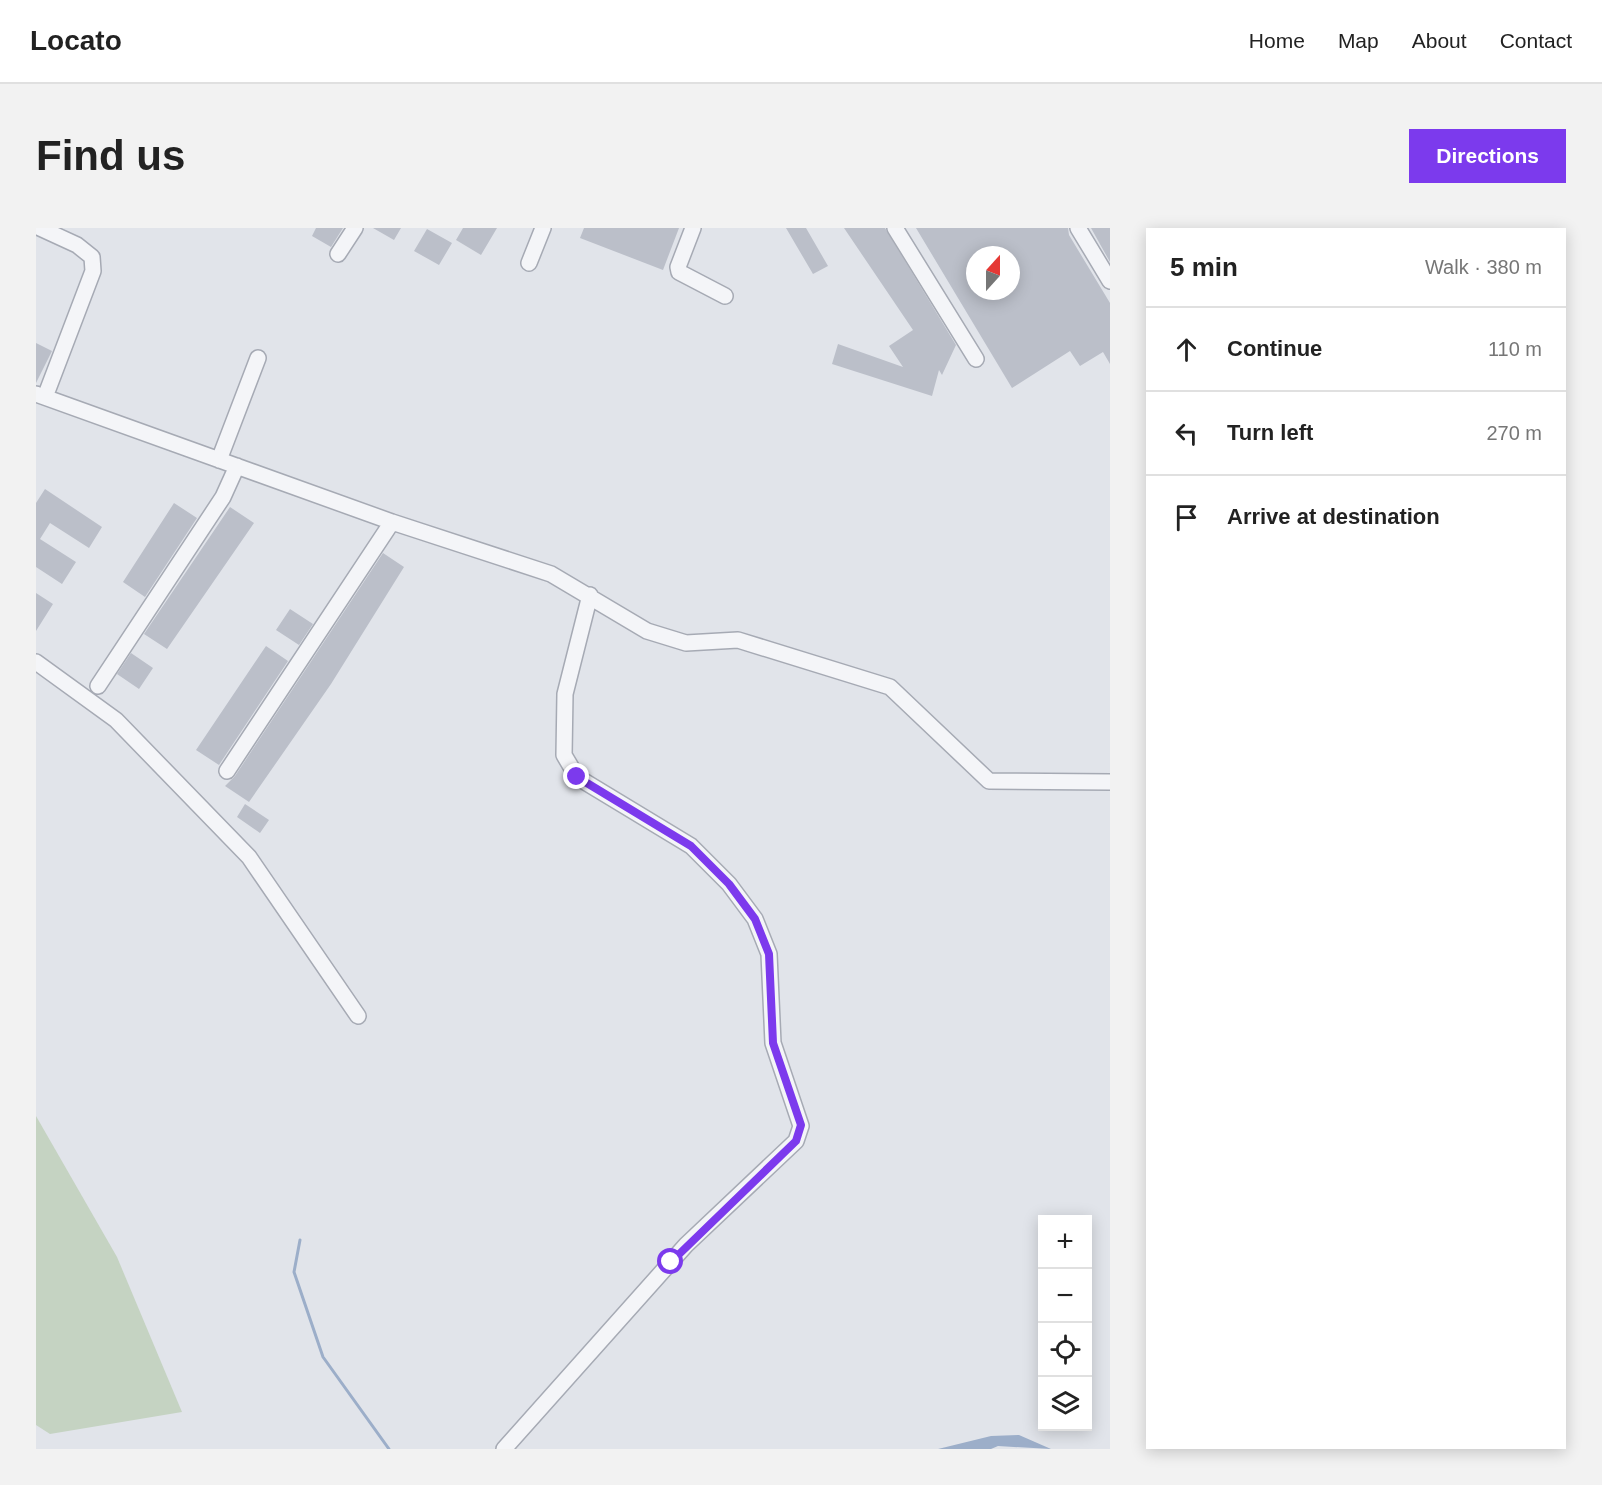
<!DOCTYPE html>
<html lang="en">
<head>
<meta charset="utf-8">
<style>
	body { margin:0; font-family:Helvetica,sans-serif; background:#f2f2f2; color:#222 }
	.controls { position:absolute; right:18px; bottom:18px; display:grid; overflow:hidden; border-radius:0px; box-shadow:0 3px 15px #0003 }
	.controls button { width:54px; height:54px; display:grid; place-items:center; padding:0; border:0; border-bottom:2px solid #e0e0e0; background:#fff; color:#222; font:30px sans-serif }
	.compass { position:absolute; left:930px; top:18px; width:54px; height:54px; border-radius:50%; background:#fff; box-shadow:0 3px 15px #0003; rotate:21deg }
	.stop { position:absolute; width:18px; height:18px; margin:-14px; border:4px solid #7c3aed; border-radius:50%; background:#fff }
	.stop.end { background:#7c3aed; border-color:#fff; box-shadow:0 2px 6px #0008 }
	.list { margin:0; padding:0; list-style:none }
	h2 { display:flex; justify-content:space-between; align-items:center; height:78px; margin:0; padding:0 24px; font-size:26px }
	h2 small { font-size:20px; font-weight:400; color:#767676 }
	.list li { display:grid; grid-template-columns:39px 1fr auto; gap:18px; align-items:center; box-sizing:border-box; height:84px; padding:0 24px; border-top:2px solid #e0e0e0 }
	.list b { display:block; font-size:22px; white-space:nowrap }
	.list em { font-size:20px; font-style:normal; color:#767676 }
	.icon { flex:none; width:33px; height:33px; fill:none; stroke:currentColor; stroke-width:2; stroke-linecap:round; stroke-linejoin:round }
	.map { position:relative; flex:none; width:1074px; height:1221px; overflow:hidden; border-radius:0px }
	header { display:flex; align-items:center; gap:36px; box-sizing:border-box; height:84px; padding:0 30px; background:#fff; border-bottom:2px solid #e0e0e0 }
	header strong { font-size:28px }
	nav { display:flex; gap:33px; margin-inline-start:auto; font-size:21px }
	.intro { display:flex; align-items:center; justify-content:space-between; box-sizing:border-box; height:144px; padding:0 36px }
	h1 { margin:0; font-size:42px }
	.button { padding:15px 27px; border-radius:0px; background:#7c3aed; color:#fff; font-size:21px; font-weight:700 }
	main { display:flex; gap:36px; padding:0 36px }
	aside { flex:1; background:#fff; border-radius:0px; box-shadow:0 3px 15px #0003 }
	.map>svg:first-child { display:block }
	.green { fill:#c5d3c2 }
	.water { fill:#9caec9 }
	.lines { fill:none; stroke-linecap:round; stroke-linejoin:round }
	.stream { stroke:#9caec9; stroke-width:3 }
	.building { fill:#bbbfc9; fill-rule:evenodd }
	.minor-casing { stroke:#a6aab4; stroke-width:18 }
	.minor { stroke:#f4f5f8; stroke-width:15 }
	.route { stroke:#7c3aed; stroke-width:8 }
</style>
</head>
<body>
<header>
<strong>Locato</strong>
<nav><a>Home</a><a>Map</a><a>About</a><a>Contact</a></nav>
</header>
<div class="intro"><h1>Find us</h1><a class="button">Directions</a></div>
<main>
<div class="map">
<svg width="1074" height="1221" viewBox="0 0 1074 1221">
	<rect width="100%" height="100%" fill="#e1e4ea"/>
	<path class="green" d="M0 888 81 1029 146 1184 14 1206 0 1197Z"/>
	<path class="water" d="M983 1207 1015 1221 962 1218 955 1221H902L955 1208Z"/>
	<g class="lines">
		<path class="stream" d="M264 1012 258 1044 287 1129 353 1221"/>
	</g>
	<path class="building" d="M280 0H307L295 19 276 8Z
		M337 0H365L358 12Z
		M427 0H461L445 27 420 12Z
		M548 0H643L627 42 544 10Z
		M750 0H770L792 38 777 46Z
		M808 0H849L920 117 906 147 903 142 896 168 796 136 802 116 867 139 853 118 877 102Z
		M880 0H1032L1033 7 1074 75V136L1067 124 1044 138 1034 123 976 160ZM939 27H975V63H939Z
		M1055 0H1074V34Z
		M391 1 416 15 403 37 378 23Z
		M0 115 16 123 0 155Z
		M9 261 66 299 53 320 14 295 4 311 40 334 26 356 0 339V275Z
		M138 275 161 290 109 369 87 354Z
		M194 279 218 295 131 421 108 406Z
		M347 325 368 339 295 456 213 574 189 558 199 548Z
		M0 365 17 376 0 403Z
		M254 381 277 396 263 417 240 402Z
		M230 418 252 433 183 537 160 522Z
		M95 425 117 440 103 461 81 446Z
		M209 576 233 592 224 605 201 589Z"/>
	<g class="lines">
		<defs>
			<path id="minor" d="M4 0 41 17 56 29 57 43 9 169
				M657 0 642 39 643 44 689 68
				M859 0 940 131
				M1042 0 1074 53
				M302 26 319 0
				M493 35 507 0
				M0 166 356 294 515 346 611 403 650 415 702 412 854 459 953 553 1074 554
				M183 232 222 130
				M0 434 80 492 213 629 322 788
				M62 458 187 269 201 238
				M191 543 356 294
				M468 1221 650 1017 760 913 765 898 737 815 733 726 719 691 693 656 655 618 541 549 528 527 529 466 554 367"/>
		</defs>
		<use href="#minor" class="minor-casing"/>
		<use href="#minor" class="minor"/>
	</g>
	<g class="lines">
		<path class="route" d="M541 549 655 618 693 656 719 691 733 726 737 815 765 897 760 913 635 1034"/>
	</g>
</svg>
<div class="controls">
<button>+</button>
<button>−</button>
<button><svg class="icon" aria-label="locate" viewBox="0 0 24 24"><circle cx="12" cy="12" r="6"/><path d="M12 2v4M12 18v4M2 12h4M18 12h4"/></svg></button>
<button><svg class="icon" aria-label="layers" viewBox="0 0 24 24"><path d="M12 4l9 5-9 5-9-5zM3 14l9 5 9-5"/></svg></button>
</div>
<svg class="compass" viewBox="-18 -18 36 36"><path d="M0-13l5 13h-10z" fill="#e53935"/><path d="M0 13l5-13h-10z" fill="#767676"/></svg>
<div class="stop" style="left:635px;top:1034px"></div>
<div class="stop end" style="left:541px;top:549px"></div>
</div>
<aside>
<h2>5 min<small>Walk · 380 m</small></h2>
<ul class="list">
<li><svg class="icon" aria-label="ahead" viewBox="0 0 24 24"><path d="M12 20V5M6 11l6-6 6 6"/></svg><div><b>Continue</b></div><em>110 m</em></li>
<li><svg class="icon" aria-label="left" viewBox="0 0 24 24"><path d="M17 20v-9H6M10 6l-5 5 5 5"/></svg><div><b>Turn left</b></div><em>270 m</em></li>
<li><svg class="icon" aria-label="arrive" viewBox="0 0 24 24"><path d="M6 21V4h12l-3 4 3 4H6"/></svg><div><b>Arrive at destination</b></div></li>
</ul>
</aside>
</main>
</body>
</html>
